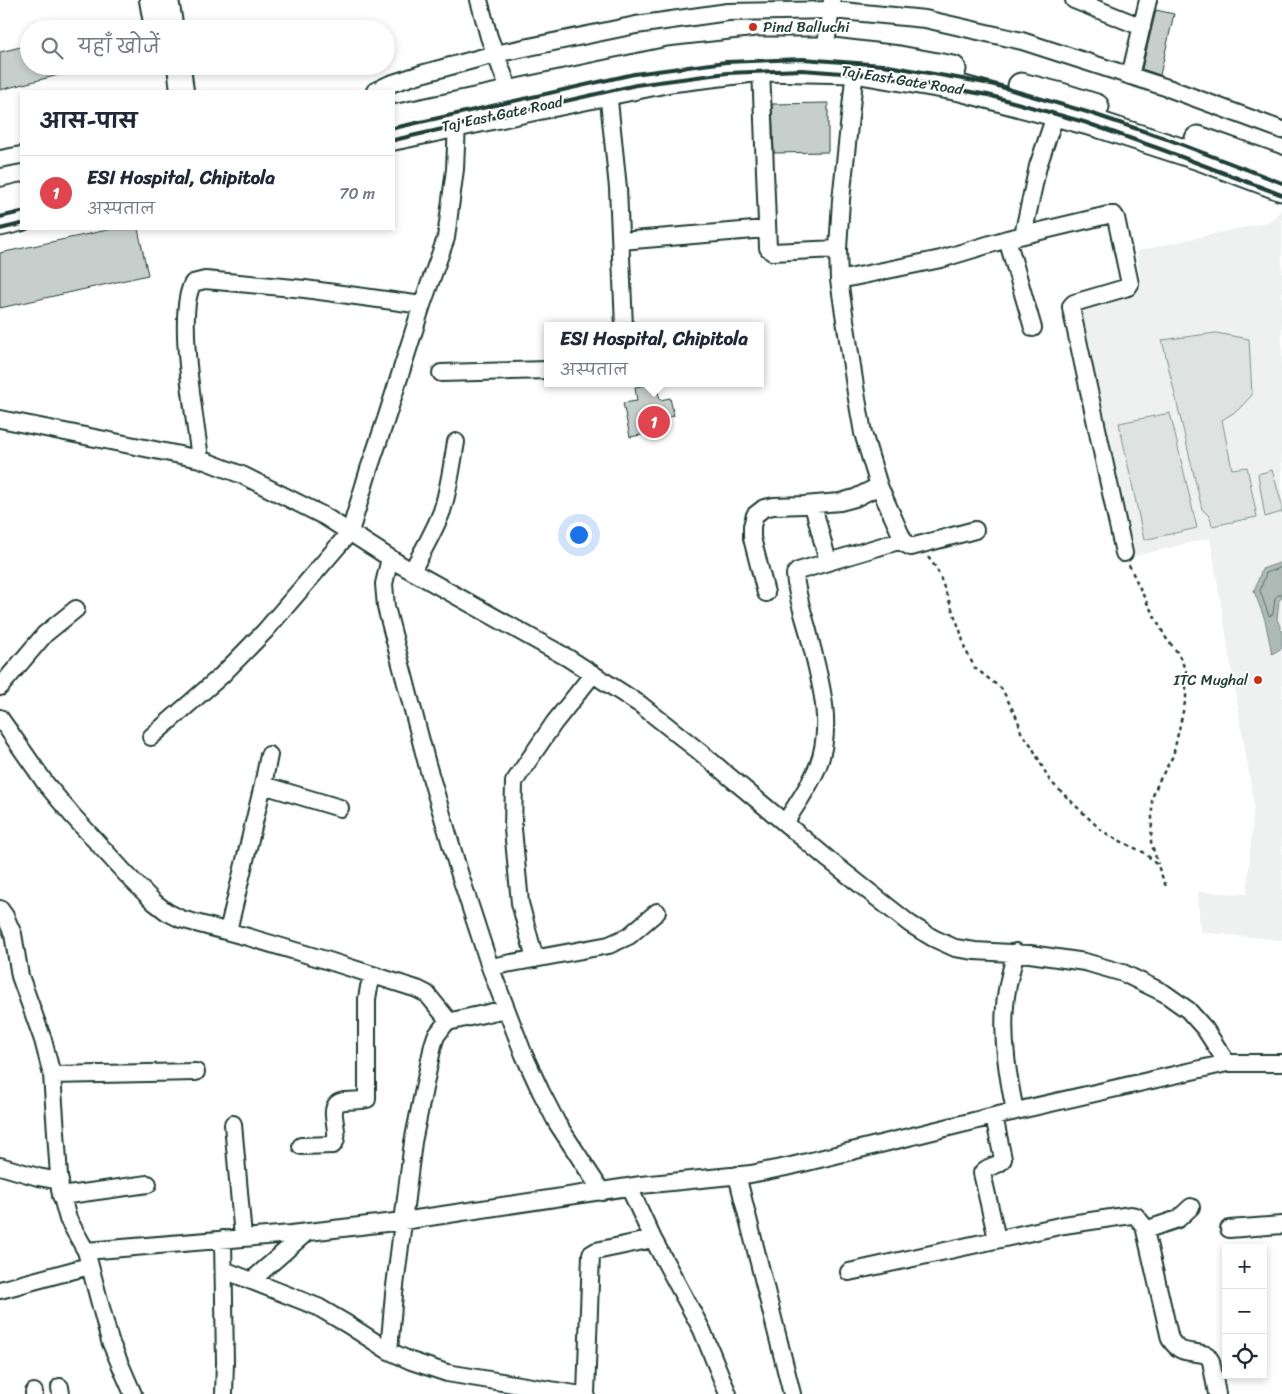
<!DOCTYPE html>
<html lang="hi">
<head>
<meta charset="utf-8">
<style>
	body { margin:0; font-family:Sriracha,"Playpen Sans Deva",sans-serif; background:#f2f2f3; color:#1f2937 }
	.controls { position:absolute; right:15px; bottom:15px; display:grid; overflow:hidden; border-radius:0px; box-shadow:0 2px 8px #0003 }
	.controls button { width:45px; height:45px; display:grid; place-items:center; padding:0; border:0; border-bottom:1px solid #e0e1e3; background:#fff; color:#1f2937; font:25px sans-serif }
	.you { position:absolute; left:578px; top:534px; width:18px; height:18px; margin:-12px; border:4px solid #fff; border-radius:50%; background:#1a73e8; box-shadow:0 0 0 8px #1a73e833 }
	.badge { display:grid; place-items:center; width:32px; height:32px; border-radius:50%; background:#c8321e; color:#fff; font-size:16px; font-weight:700 }
	.pin { position:absolute; translate:-50% -50%; border:2px solid #fff; box-shadow:0 1px 5px #0006 }
	.popup { position:absolute; left:544px; top:322px; width:220px; height:65px; box-sizing:border-box; display:grid; place-content:center; border-radius:0px; background:#fff; filter:drop-shadow(0 1px 4px #0005); font-size:16px; white-space:nowrap; color:#747a83 }
	.popup b { font-size:19px; color:#1f2937 }
	.popup::after { content:''; position:absolute; left:50%; top:100%; margin-left:-10px; border:10px solid transparent; border-top-color:#fff }
	.list { margin:0; padding:0; list-style:none }
	h2 { display:flex; justify-content:space-between; align-items:center; height:65px; margin:0; padding:0 20px; font-size:21px }
	h2 small { font-size:16px; font-weight:400; color:#747a83 }
	.list li { display:grid; grid-template-columns:32px 1fr auto; gap:15px; align-items:center; box-sizing:border-box; height:75px; padding:0 20px; border-top:1px solid #e0e1e3 }
	.list b { display:block; font-size:19px; white-space:nowrap }
	.list p { margin:0; font-size:16px; white-space:nowrap; color:#747a83 }
	.list em { font-size:16px; font-style:normal; color:#747a83 }
	.icon { flex:none; width:28px; height:28px; fill:none; stroke:currentColor; stroke-width:2; stroke-linecap:round; stroke-linejoin:round }
	.map { position:relative; flex:none; width:1282px; height:1394px; overflow:hidden }
	.search { position:absolute; background:#fff; box-shadow:0 2px 8px #0003; left:20px; top:20px; width:375px; height:55px; display:flex; align-items:center; gap:12px; box-sizing:border-box; padding:0 18px; border-radius:28px; color:#747a83; font-size:19px }
	.panel { position:absolute; background:#fff; box-shadow:0 2px 8px #0003; left:20px; top:90px; width:375px; height:140px; border-radius:0px }
	.map>svg:first-child { display:block }
	.built { fill:#eef1f0 }
	.green { fill:#dee3e2; stroke:#7e908b }
	.water { fill:#afbab7; stroke:#758883 }
	.lines { fill:none; stroke-linecap:round; stroke-linejoin:round }
	.shore { stroke:#596f68; stroke-width:1 }
	.building { fill:#c7cfcc; stroke:#1f3d34 }
	.street-casing { stroke:#1f3d34; stroke-width:20 }
	.secondary-casing { stroke:#1f3d34; stroke-width:26 }
	.primary-casing { stroke:#1f3d34; stroke-width:29 }
	.path { stroke:#1f3d34; stroke-width:2.5; stroke-dasharray:4 4; stroke-linecap:butt }
	.street { stroke:#fff; stroke-width:16 }
	.secondary { stroke:#fff; stroke-width:22 }
	.primary { stroke:#fff; stroke-width:25 }
	.rail { stroke:#1f3d34; stroke-width:4 }
	.poi-dot { fill:#c8321e; stroke:#fff; stroke-width:2 }
	.labels { text-anchor:middle; dominant-baseline:central; stroke-width:4; stroke-linejoin:round; paint-order:stroke }
	.poi-label { font-size:15px; fill:#1f3d34; stroke:#fff; text-anchor:start }
	.street-label { font-size:15px; fill:#1f3d34; stroke:#fff }
</style>
</head>
<body>
<div class="map">
<svg width="1282" height="1394" viewBox="0 0 1282 1394">
	<rect width="100%" height="100%" fill="#fff"/>
	<filter id="ink" filterUnits="userSpaceOnUse"><feTurbulence type="fractalNoise" baseFrequency=".02" numOctaves="2"/><feDisplacementMap in="SourceGraphic" scale="10" xChannelSelector="R" yChannelSelector="G"/><feConvolveMatrix kernelMatrix="1 2 1 2 8 2 1 2 1" color-interpolation-filters="sRGB"/></filter>
	<g filter="url(#ink)">
		<path class="built" d="M1282 210V940H1280L1200 932 1198 892 1247 894 1254 804 1210 538 1131 557 1077 308 1141 287 1137 251 1268 222Z"/>
		<path class="green" d="M1216 333 1249 339 1252 395 1238 410 1222 420 1232 469 1247 467 1257 517 1212 526 1210 517 1202 509 1162 340Z
			M1170 413 1197 528 1144 540 1119 423Z
			M1272 470 1282 504V512L1265 517 1258 474Z"/>
		<path class="water" d="M1282 562V598L1279 600 1277 619 1282 632V648L1272 654 1265 620 1254 591 1262 569Z"/>
		<g class="lines">
			<path class="shore" d="M1282 567 1266 573 1260 591 1269 616 1273 614 1275 598 1278 595H1282"/>
		</g>
		<path class="building" d="M1156 10 1174 14 1160 75 1142 69Z
			M29 45V66H78V70L0 90V52Z
			M828 103V152L774 153 772 104Z
			M112 229H138L148 275 0 308V253Z
			M656 383 660 400 670 398 674 416 660 419 663 431 630 437 623 403 637 401 635 387Z"/>
		<g class="lines">
			<defs>
				<path id="street" d="M479 0 489 37 510 92
					M1074 0 1142 27
					M824 60 832 0
					M761 68 768 248 772 252 838 249
					M855 70 841 200 838 249 839 280 856 393 863 433 879 486 905 544 911 547 975 530
					M1130 76 1148 0
					M375 91 390 84 421 74 495 54 636 25 728 12 832 10 925 19 1022 41 1168 88 1282 130
					M608 91 618 188 624 326
					M0 159 21 155
					M1023 235 1038 166 1056 113
					M1007 239 1033 328
					M621 241 766 229
					M839 280 941 259 1007 239 1108 215H1114L1116 218 1130 284 1128 287 1125 288 1074 303 1071 306V308L1124 553
					M441 373 548 370
					M0 419 200 459 242 475 324 516 401 565 568 658 641 705 700 752 829 860 910 924 933 938 955 948 975 951 1030 954 1085 962 1123 973 1164 993 1188 1010 1205 1029 1227 1063
					M200 459C196 422 175 313 193 283L205 280 305 289 422 305
					M813 505 828 562
					M390 558 384 584 386 607 427 764 460 875 490 967 524 1055 541 1092 557 1123 602 1192
					M412 571C422 552 434 532 442 511 449 489 452 465 456 442
					M766 593 752 538V526L755 515 764 508 774 506 804 505 840 502 855 498 879 486
					M0 687 45 634 76 609
					M0 718 46 784 72 815 126 874 154 902 167 912 181 919 248 937 329 961 417 989 427 994 448 1020 452 1021 506 1009
					M151 737 221 676 265 631 350 532 369 469 387 416 422 305 446 238 455 169 457 123
					M263 785 340 808
					M785 823C796 805 810 786 818 766 835 722 818 674 808 631 803 613 796 593 795 574L798 571 902 540
					M0 909 5 916 13 934 20 976 43 1040 52 1075 60 1190 68 1219 86 1251 110 1341 133 1394
					M228 931 263 785 269 755
					M535 959 520 903 513 829 514 782 554 723 593 674
					M490 967 609 945 629 936 657 912
					M448 1020 436 1036 433 1045 413 1142 394 1294 389 1351 411 1361 447 1373 575 1394
					M52 1075 196 1072
					M1015 1111C1008 1077 1002 1041 1005 1006 1006 988 1011 970 1016 952
					M994 1116 1003 1159C999 1167 987 1165 982 1173L997 1239
					M233 1124 243 1237
					M301 1146 333 1145C342 1135 329 1115 336 1105 341 1098 359 1102 367 1099V999L369 987 373 975
					M0 1166 38 1177 60 1181
					M737 1175 792 1394
					M629 1187 653 1239 702 1330 728 1394
					M61 1196 148 1184
					M1229 1229 1282 1225
					M1145 1230 1178 1219 1191 1207
					M223 1239 225 1362 224 1394
					M86 1251 291 1234 403 1221 641 1185 751 1174 791 1166 994 1116 1227 1063H1282
					M224 1270 318 1307 347 1324 389 1351
					M849 1272 1064 1225 1131 1215 1136 1216 1144 1226 1170 1339C1181 1356 1190 1350 1207 1355L1211 1361 1217 1394
					M251 1281 307 1232
					M0 1290 89 1266
					M60 1387 61 1394
					M34 1392V1394
					M586 1394 591 1254 596 1251 653 1239"/>
				<path id="secondary" d="M151 0 156 29
					M167 0 172 29
					M179 66 182 91"/>
				<path id="primary" d="M1021 86 1061 96 1096 107
					M394 118 669 60 759 50H824L899 59 953 69
					M394 137 670 79 761 68 855 70 960 88 1100 125 1199 157 1282 188
					M1198 139 1282 169
					M0 201 21 196
					M0 223 21 218"/>
			</defs>
			<use href="#street" class="street-casing"/>
			<use href="#secondary" class="secondary-casing"/>
			<use href="#primary" class="primary-casing"/>
			<path class="path" d="M928 557 937 569 960 630 965 649 975 668 1002 689 1018 720 1021 732 1031 745 1050 781 1101 830 1112 837 1145 853 1158 866 1167 889
				M1129 565 1145 599 1166 638 1178 653 1186 671V698L1173 756 1159 781 1152 798V822L1151 842 1158 864"/>
			<use href="#street" class="street"/>
			<use href="#secondary" class="secondary"/>
			<use href="#primary" class="primary"/>
			<path class="rail" d="M394 128 634 74 726 62 803 59 883 65 991 84 1087 112 1167 139 1282 183
				M394 140 636 85 727 73 802 70 882 76 988 95 1084 122 1163 150 1282 195
				M0 217 21 212
				M0 229 21 224"/>
		</g>
	</g>
	<g class="poi-dot">
		<circle cx="753" cy="27" r="5"/>
		<circle cx="1258" cy="680" r="5"/>
	</g>
	<g class="labels">
		<g class="poi-label">
			<text x="763" y="27">Pind Balluchi</text>
			<text x="1248" y="680" text-anchor="end">ITC Mughal</text>
		</g>
		<g class="street-label">
			<text transform="translate(902 80) rotate(9)">Taj East Gate Road</text>
			<text transform="translate(502 114) rotate(-12)">Taj East Gate Road</text>
		</g>
	</g>
</svg>
<div class="controls">
<button>+</button>
<button>−</button>
<button><svg class="icon" aria-label="locate" viewBox="0 0 24 24"><circle cx="12" cy="12" r="6"/><path d="M12 2v4M12 18v4M2 12h4M18 12h4"/></svg></button>
</div>
<div class="you"></div>
<div class="pin badge" style="left:654px;top:422px;background:#e0444e">1</div>
<div class="popup"><b>ESI Hospital, Chipitola</b>अस्पताल</div>
<div class="search"><svg class="icon" aria-label="search" viewBox="0 0 24 24"><circle cx="10" cy="10" r="6"/><path d="M15 15l6 6"/></svg>यहाँ खोजें</div>
<section class="panel">
<h2>आस-पास<small></small></h2>
<ul class="list">
<li><span class="badge" style="background:#e0444e">1</span><div><b>ESI Hospital, Chipitola</b><p>अस्पताल</p></div><em>70 m</em></li>
</ul>
</section>
</div>
</body>
</html>
